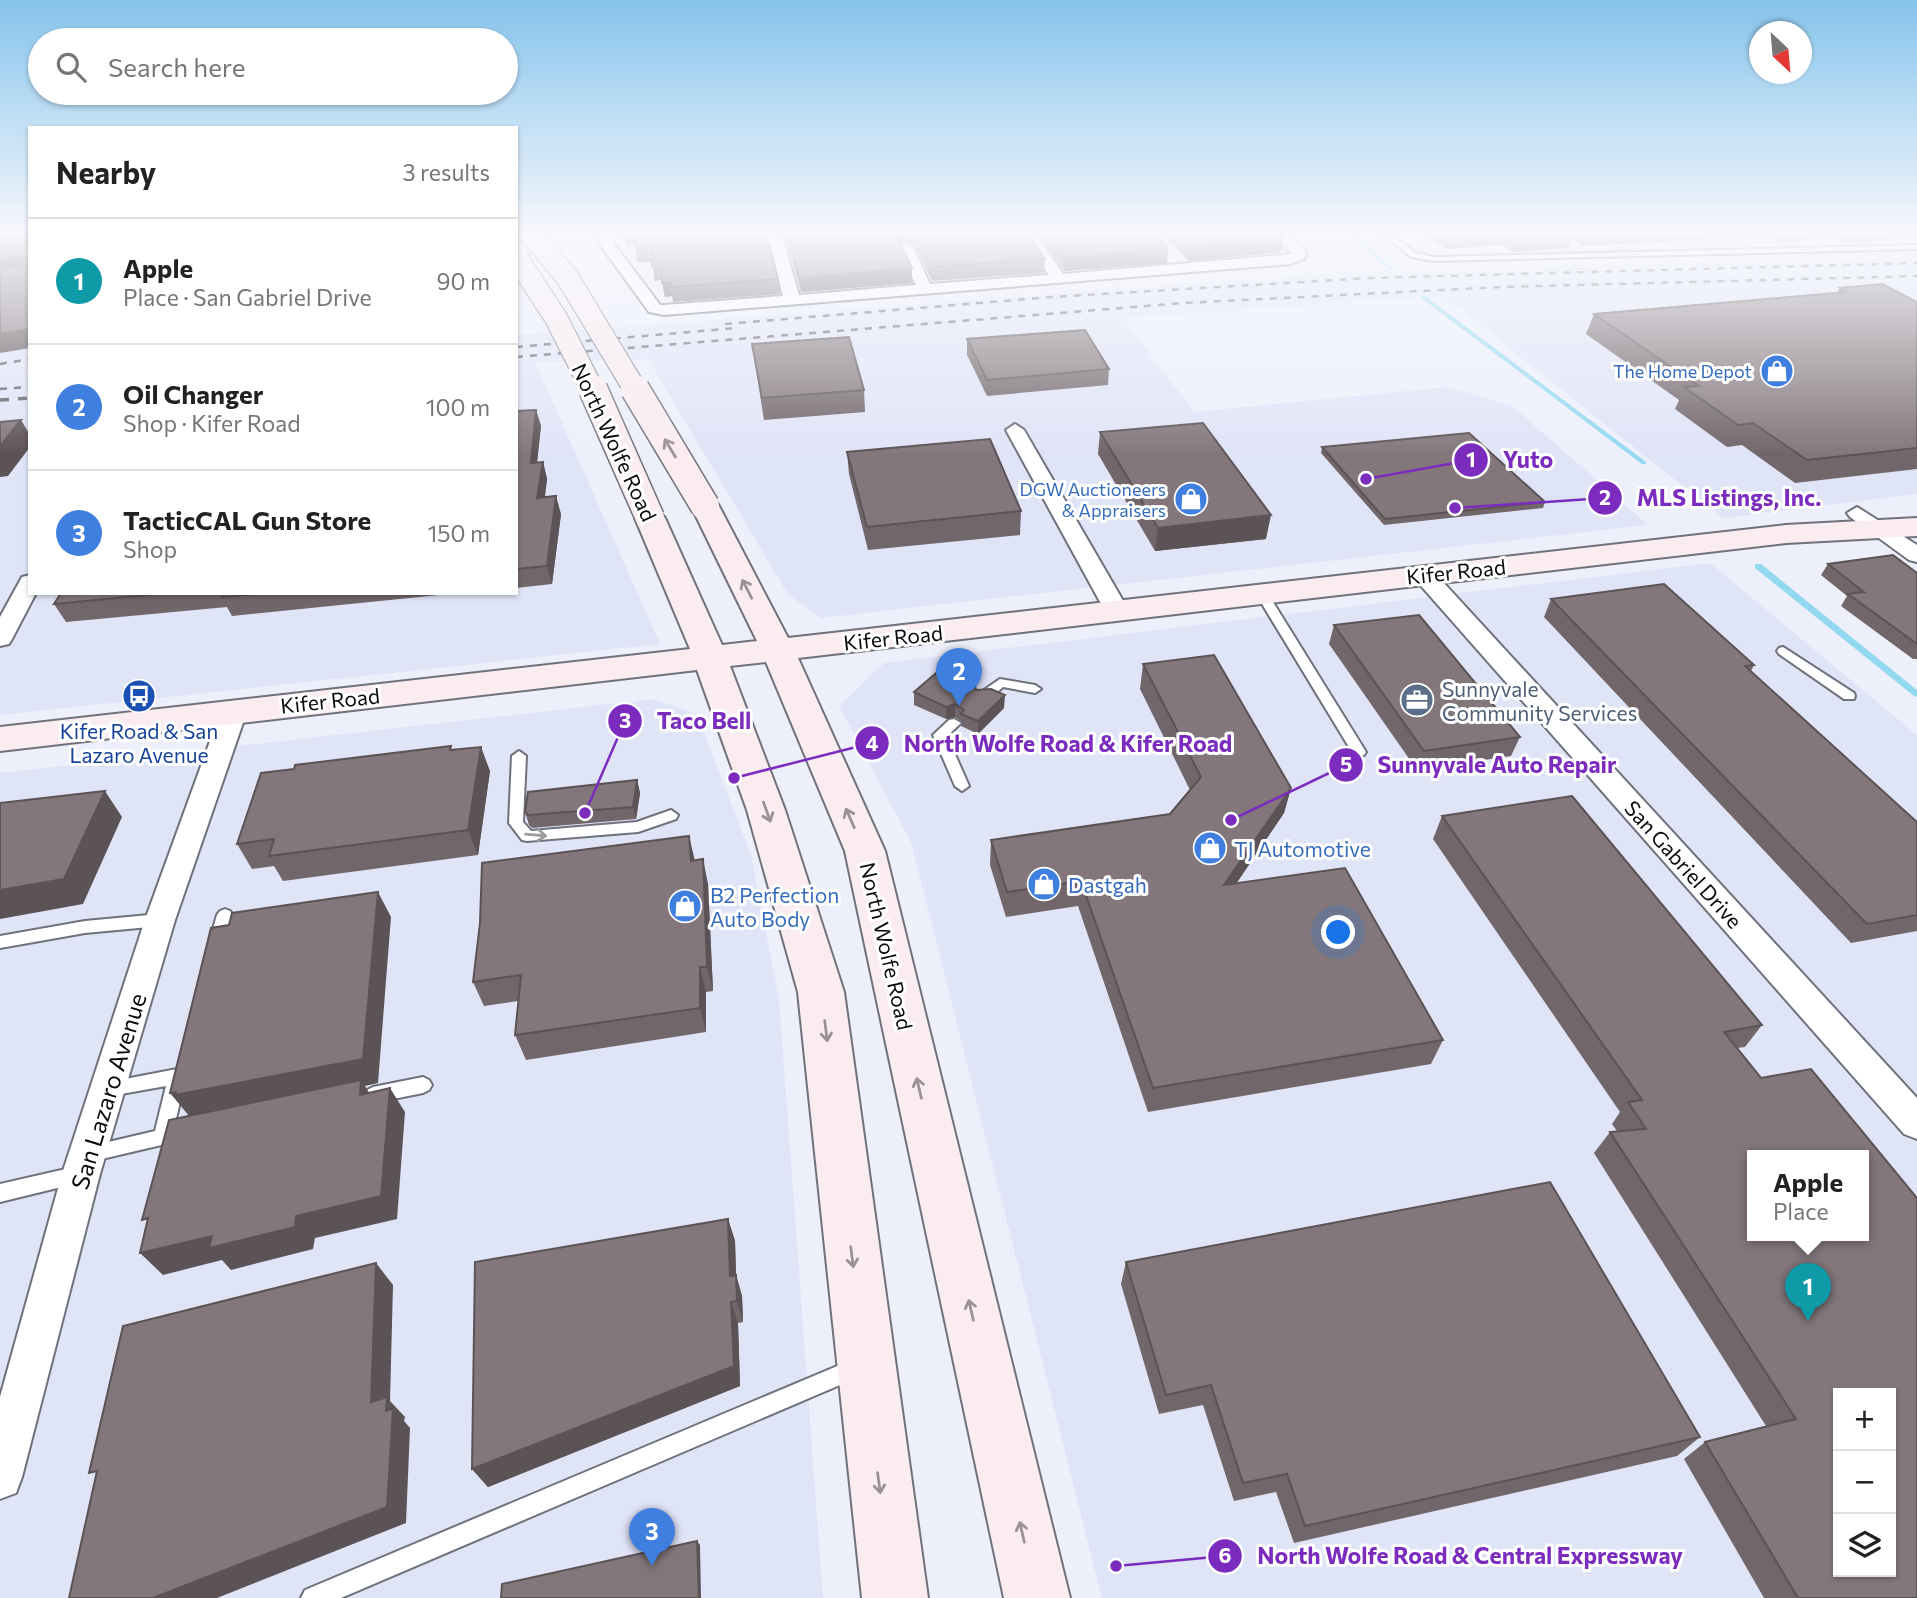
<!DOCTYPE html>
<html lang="en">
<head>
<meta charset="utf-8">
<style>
	body { margin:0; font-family:Commissioner,sans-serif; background:#f2f2f2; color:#222 }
	.controls { position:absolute; right:21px; bottom:21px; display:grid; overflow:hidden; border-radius:0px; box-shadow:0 2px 5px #0004 }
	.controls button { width:63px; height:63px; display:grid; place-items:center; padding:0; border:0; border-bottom:2px solid #e0e0e0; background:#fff; color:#222; font:35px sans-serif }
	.compass { position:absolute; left:1749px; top:21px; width:63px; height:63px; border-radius:50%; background:#fff; box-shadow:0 2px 5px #0004; rotate:154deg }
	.you { position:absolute; left:1339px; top:933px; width:24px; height:24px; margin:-18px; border:5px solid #fff; border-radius:50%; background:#1a73e8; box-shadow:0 0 0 10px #1a73e833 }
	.badge { display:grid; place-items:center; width:46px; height:46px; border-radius:50%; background:#0f766e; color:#fff; font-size:23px; font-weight:700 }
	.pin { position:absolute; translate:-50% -58px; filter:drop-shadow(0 2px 4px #0008) }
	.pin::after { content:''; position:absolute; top:37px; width:24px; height:21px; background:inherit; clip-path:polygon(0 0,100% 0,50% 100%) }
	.popup { position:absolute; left:1747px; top:1150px; width:122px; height:91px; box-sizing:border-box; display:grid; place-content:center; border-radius:0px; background:#fff; filter:drop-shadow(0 2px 5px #0005); font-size:23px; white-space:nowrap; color:#767676 }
	.popup b { font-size:26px; color:#222 }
	.popup::after { content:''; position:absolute; left:50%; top:100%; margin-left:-14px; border:14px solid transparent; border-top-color:#fff }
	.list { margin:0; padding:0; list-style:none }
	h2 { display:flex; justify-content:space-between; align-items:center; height:91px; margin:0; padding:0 28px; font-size:30px }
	h2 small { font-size:23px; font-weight:400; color:#767676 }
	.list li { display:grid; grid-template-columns:46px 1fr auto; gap:21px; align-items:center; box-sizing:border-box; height:126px; padding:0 28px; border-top:2px solid #e0e0e0 }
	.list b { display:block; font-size:26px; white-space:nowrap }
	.list p { margin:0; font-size:23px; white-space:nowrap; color:#767676 }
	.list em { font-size:23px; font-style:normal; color:#767676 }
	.icon { flex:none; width:38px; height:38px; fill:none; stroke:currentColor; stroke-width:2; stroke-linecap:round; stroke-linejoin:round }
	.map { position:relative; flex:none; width:1917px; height:1598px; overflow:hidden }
	.search { position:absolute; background:#fff; box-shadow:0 2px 5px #0004; left:28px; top:28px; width:490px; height:77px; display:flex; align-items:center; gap:18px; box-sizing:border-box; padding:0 24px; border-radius:38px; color:#767676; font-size:26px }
	.panel { position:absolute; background:#fff; box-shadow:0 2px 5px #0004; left:28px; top:126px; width:490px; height:469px; border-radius:0px }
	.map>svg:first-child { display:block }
	.built { fill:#e0e4f7; fill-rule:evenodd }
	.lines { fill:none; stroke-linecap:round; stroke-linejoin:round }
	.stream { fill:#92d9ef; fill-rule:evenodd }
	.service-casing { stroke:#6f727c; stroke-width:4 }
	.minor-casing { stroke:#6f727c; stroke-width:4 }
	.secondary-casing { stroke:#6f727c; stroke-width:4 }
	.service { fill:#fff; fill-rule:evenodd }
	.minor { fill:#fff; fill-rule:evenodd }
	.secondary { fill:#fbecf0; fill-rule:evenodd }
	.rail-far1 { stroke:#5f6067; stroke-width:2.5; stroke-dasharray:7 7; stroke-linecap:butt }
	.rail { stroke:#5f6067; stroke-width:3.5; stroke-dasharray:9 9; stroke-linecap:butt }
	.secondary-bridge-far1-casing { stroke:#6f727c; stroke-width:24; stroke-linecap:butt }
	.secondary-bridge-casing { stroke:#6f727c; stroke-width:31; stroke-linecap:butt }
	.secondary-bridge-far1 { stroke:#fbecf0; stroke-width:22 }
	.secondary-bridge { stroke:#fbecf0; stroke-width:28 }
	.wall { fill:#71666a }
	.shaded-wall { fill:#5c5356 }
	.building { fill:#83777b; stroke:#5c5356; stroke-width:2; fill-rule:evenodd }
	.oneway { stroke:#9b9296 }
	.oneway2 { stroke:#9d9d9f }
	.labels { text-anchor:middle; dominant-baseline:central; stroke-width:6; stroke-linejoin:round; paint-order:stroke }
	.far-shop-label { font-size:18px; fill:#366cbe; stroke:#fff; text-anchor:end }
	.street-label { font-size:21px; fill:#0a0b0f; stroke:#fff }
	.service-label { font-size:21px; fill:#4e5e75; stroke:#fff; text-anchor:start }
	.transit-label { font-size:21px; fill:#164399; stroke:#fff }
	.shop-label { font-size:21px; fill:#366cbe; stroke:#fff; text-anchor:start }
	.near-street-label { font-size:24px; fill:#0a0b0f; stroke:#fff }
	.leader { fill:none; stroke:#7b2cbf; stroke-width:2.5 }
	.callout-dot { fill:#7b2cbf; stroke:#fff; stroke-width:2.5 }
	.mark-label { font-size:21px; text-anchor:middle; font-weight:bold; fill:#fff }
	.callout-label { font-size:23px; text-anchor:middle; font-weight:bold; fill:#7b2cbf; stroke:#fff; stroke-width:6; stroke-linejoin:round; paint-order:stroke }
</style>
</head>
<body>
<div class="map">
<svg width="1917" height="1598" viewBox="0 0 1917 1598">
	<rect width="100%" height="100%" fill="#edeffb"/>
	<path class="built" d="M0 232H30V593H516V335L1372 270 1917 259V494L1723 518 1444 296 1123 318 1194 412 1448 387 1512 406 1648 525 821 618 787 593 648 359 535 362 660 644 0 715Z
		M1710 563 1917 735V1598H1102L911 842 839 706 884 663ZM1752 1155H1864V1235H1752ZM1838 1393H1891V1572H1838Z
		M653 699 697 714 751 855 779 999 823 1598H0V773Z"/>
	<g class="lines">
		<path class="stream" d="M1346 232H1351L1393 268V270H1389Z
			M1421 296H1425L1646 462V464H1642L1421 298Z
			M1755 564H1761L1917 690V697L1914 696 1755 568Z"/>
		<defs>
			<path id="service" d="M1381 232H1388L1416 253 1434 257 1917 245V249L1434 261 1411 257Z
				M1262 591 1268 594 1366 752 1364 755 1359 756 1352 752 1256 594Z
				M1783 647 1854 693 1855 696 1854 699H1844L1779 654 1777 651 1779 648Z
				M1000 679 1035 685 1041 689 1035 693 1003 687 987 701H977L976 698 977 695Z
				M954 719 961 723 947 736 969 786 962 791 955 786 933 735 949 720Z
				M519 751 526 756 523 822 531 831 637 822 671 810 678 815 676 819 638 832 527 841 522 840 509 823 512 756Z
				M225 909 230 911 233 915 223 947 217 949 211 947 209 943 217 915 220 911Z
				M160 914 165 916 168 920 165 924 160 926 85 933 0 948V936L85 921Z
				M177 1069 183 1072 186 1077 174 1127 181 1125 187 1127 190 1133 187 1139 89 1162 83 1160 80 1154 83 1148 155 1131 166 1086 110 1096 104 1093 101 1088 104 1083Z
				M423 1077 429 1080 432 1085 429 1090 423 1093 373 1103 367 1100 364 1095 367 1090 373 1087Z
				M79 1166 86 1169 88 1175 86 1181 0 1202V1184Z
				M854 1359 861 1362 864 1369 861 1376 341 1598H301L305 1590Z"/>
			<path id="minor" d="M607 232H623L613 241 615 245 660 305H664L783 296 767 232H781L799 295 916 285 899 247 906 243 913 247 930 284 1049 275 1020 232H1034L1063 274 1292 254 1270 232H1285L1307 253 1304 259 1290 264 664 315 649 312 601 246 598 240Z
				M1015 424 1024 430 1129 611 1125 616H1109L1105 611 1006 430Z
				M1857 507 1917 545V562L1909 560 1850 517 1847 513Z
				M1423 567 1431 569 1917 1098V1139L1904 1134 1415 579 1412 574 1415 569Z
				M30 575V593H36L12 639 9 644 0 646V617L22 577Z
				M234 703 243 705 247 711 175 920 100 1174 22 1477 16 1493 0 1499V1397L62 1174 145 920 221 711 225 705Z"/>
			<path id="secondary" d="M705 497 715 500 719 506 788 638 1786 525 1917 518V536L1786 543 798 658 885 851 1070 1598H1004L845 851 766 662 730 666 785 810 844 992 928 1598H862L798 992 747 810 697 670 0 751V727L690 649 635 518 640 512 650 509 660 512 665 518 722 645 757 641 691 506 695 500Z"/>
		</defs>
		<use href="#service" class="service-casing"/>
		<use href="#minor" class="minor-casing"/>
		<use href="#secondary" class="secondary-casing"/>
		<use href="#service" class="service"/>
		<use href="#minor" class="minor"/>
		<use href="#secondary" class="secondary"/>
		<path class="rail-far1" d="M725 324 1052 297 1370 278 1917 263
			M516 347 736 328
			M516 357 1183 303 1501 287 1917 276
			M0 364 30 359
			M0 389 30 387"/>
		<path class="rail" d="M0 400 30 398"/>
		<defs>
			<path id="secondary-bridge-far1" d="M530 232 569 280 636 391
				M516 257 556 318 593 391"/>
			<path id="secondary-bridge" d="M593 389 650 518
				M635 389 705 506"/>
		</defs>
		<use href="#secondary-bridge-far1" class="secondary-bridge-far1-casing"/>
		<use href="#secondary-bridge" class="secondary-bridge-casing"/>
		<use href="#secondary-bridge-far1" class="secondary-bridge-far1"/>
		<use href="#secondary-bridge" class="secondary-bridge"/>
	</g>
	<path class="wall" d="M624 232H766L778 279 780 294 673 302 672 296 665 297 662 280 655 281 652 262H637L635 244 627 245Z
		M784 232H1026L1045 259 1044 273 932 281 915 246 905 241 901 244 912 283 801 292Z
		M1037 232H1153L1167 263 1064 271Z
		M1161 232H1281L1284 234 1280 252 1188 261Z
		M1419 232H1917V238L1899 233 1896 239 1849 243 1833 237 1778 242 1768 236 1584 246 1571 238 1568 248 1514 252 1501 245 1447 249Z
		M1840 288 1917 302V469L1795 483 1742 445 1727 447 1675 409 1679 400 1586 334 1594 314 1837 293Z
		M967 339 1109 369 1108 385 987 396 967 355Z
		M752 344 864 390 865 412 764 420Z
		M536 410 541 426 537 462H543L547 479 545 497 561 514 552 584 516 588V411Z
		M1100 432 1266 539 1155 551 1098 454Z
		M1322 447 1545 502 1543 508 1384 525 1321 453Z
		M847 452 1021 511 1020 535 868 550 849 474Z
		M1828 564 1917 573V659H1913L1841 606 1847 596 1821 575Z
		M61 593H459L232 616 227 607 66 622 54 604Z
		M1551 599 1754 665 1751 671 1917 822V931L1851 943 1544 617Z
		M1334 625 1520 737 1511 756 1417 770 1329 644Z
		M1143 664 1291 788 1284 813 1236 884 1443 1040 1431 1064 1148 1112 1078 906 1006 917 990 865 991 840 1170 814 1190 790 1140 689Z
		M976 690 1004 708 978 734 961 726V721L955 717 946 719 914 705V692Z
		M453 750 490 771 478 855 283 881 274 866 252 869 237 844Z
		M637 780 640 793 636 819 532 828 529 825 525 812Z
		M1442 816 1762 1025 1745 1047 1737 1048 1917 1598H1764L1684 1459 1705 1442 1766 1426 1594 1153 1610 1132 1617 1131 1612 1124 1620 1112 1433 839Z
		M694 861 708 884 713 991 706 992V1032L526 1060 515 1035 518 1001 484 1006 473 982Z
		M728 1219 735 1241 736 1275 742 1296 743 1322 738 1323 740 1386 488 1487 472 1469Z
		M1126 1262 1700 1437 1677 1456 1294 1543 1276 1492 1234 1501 1203 1405 1159 1414 1121 1284Z"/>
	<path class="shaded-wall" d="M899 232H904L905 241 897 248 896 234Z
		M1284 234 1280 252 1188 261 1190 247Z
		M1168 249 1167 263 1064 271 1065 257Z
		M21 257 30 272 0 277V260Z
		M912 268V283L801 292 800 278Z
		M671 282 670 287 672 296 665 297 662 283Z
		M30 329V348L0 353V334Z
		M536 410 541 426 535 480 531 463Z
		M21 420 30 435V447L8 476 0 477V446Z
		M543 462 547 479 542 516 537 498Z
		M556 496 561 514 552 584 547 566Z
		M1271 515 1266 539 1155 551 1158 528Z
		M1005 695 1004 708 978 734V721Z
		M955 704V717L946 719V707Z
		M481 747 490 771 478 855 468 830Z
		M637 780 640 793 636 819 633 807Z
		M1291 788 1284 813 1218 910 1224 885Z
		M105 791 122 817 83 904 0 919V890Z
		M689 836 695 861H691Z
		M703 859 708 884 713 991 707 967Z
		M378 892 391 917 378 1083 365 1086 376 1104 190 1117 170 1093Z
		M700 967 706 992V1032L700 1008Z
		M390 1088 405 1112 397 1219 315 1238 313 1249 231 1270 222 1260 163 1275 140 1253 296 1216Z
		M728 1219 735 1241 736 1275 742 1296 743 1322 730 1276Z
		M376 1263 393 1285 390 1401 405 1417 404 1421 410 1428 406 1523 217 1598H153L371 1402Z
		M731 1302 738 1323 740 1386 488 1487 472 1469Z
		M697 1541 700 1545 701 1598H699Z"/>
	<path class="building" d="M0 232H30V329L0 334V268L22 266 24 259 21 257 0 260Z
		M634 232H766L778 279 670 287 671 282 662 283V266H652V248H635Z
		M786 232H899L896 234 912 268 800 278Z
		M914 232H1026L1045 259 931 267Z
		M1047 232H1153L1168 249 1065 257Z
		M1175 232H1281L1284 234 1278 235 1283 239 1190 247Z
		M1440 232H1563L1571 237 1517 241 1504 234 1450 238Z
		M1581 232H1658L1588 235Z
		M1882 284 1917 302V448L1807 460 1753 423 1738 425 1684 387 1699 386 1594 314 1847 292 1840 288Z
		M1085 330 1109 369 987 380 967 339Z
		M849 337 864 390 762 398 752 344Z
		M536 410 531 463 543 462 537 498 556 496 547 566 516 569V411Z
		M21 420 0 446V422Z
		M1203 423 1271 515 1158 528 1100 432Z
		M1469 433 1545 502 1385 519 1322 447Z
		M990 439 1021 511 867 527 847 452Z
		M1893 555 1917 573V644L1848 594 1864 592 1828 564Z
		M1664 584 1754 665 1745 666 1917 822V915L1867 924 1551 599Z
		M61 593H168L54 604Z
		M224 593H266L222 597Z
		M1419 615 1520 737 1424 751 1334 625Z
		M1214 655 1291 788 1224 885 1345 868 1443 1040 1153 1088 1081 881 1007 892 991 840 1170 814 1201 777 1143 664Z
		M942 668 974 682 976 690 991 689 1005 695 978 721 961 714 964 710 955 704 946 707 914 692Z
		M451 746 450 750 481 747 468 830 269 856 274 839 237 844 261 773 294 769 295 765Z
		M637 780 633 807 528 815 525 812 528 792Z
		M105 791 64 879 0 890V803Z
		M1572 796 1762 1025 1724 1032 1761 1078 1811 1069 1917 1198V1598H1798L1705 1442 1796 1419 1610 1132 1646 1129 1628 1102 1642 1100 1442 816ZM1752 1155H1864V1235H1752ZM1838 1393H1891V1572H1838Z
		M689 836 691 861 703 859 707 967H700V1008L515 1035 521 975 473 982 480 923 482 863Z
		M378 892 363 1059 175 1095 176 1092 170 1093 211 928 229 925 232 913Z
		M361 1080 360 1095 390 1088 381 1196 296 1216 295 1227 209 1248 212 1236 140 1253 148 1218 142 1220 169 1120Z
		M1550 1182 1700 1437 1305 1526 1287 1474 1243 1483 1211 1385 1166 1395 1126 1262Z
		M728 1219 730 1276 736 1275 737 1301 731 1302 734 1366 472 1469 475 1262Z
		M376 1263 371 1402 387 1397 386 1411 393 1409 387 1507 153 1598H69L97 1471 89 1473 123 1326Z
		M697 1541 699 1598H501L502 1584Z"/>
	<defs><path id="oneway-shaft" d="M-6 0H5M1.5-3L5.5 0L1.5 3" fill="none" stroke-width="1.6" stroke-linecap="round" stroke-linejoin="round" transform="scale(1.75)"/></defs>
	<g class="oneway">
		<use href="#oneway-shaft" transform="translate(670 448) rotate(-121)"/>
		<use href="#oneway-shaft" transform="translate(747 589) rotate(-117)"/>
		<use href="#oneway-shaft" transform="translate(767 812) rotate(70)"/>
		<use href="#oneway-shaft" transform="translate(850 818) rotate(-114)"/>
		<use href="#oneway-shaft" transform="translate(826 1031) rotate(83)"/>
		<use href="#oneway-shaft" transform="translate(919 1088) rotate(-103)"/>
		<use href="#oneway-shaft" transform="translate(852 1257) rotate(83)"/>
		<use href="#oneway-shaft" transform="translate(971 1310) rotate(-103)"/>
		<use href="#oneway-shaft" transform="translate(879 1483) rotate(82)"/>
		<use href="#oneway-shaft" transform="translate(1022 1532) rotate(-103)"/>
	</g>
	<use class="oneway2" href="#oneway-shaft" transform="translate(536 835) rotate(5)"/>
	<linearGradient id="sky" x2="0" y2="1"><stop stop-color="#85c3eb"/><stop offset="0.51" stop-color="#f7f8fd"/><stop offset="1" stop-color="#f7f8fd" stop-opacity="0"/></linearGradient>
	<rect width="1917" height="455" fill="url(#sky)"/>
	<defs>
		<symbol id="shop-disc" viewBox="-11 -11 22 22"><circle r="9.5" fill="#3f7fe0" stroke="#fff"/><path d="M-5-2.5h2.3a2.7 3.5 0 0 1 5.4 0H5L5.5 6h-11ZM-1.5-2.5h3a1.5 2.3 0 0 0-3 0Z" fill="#fff"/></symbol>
		<symbol id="bus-disc" viewBox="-11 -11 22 22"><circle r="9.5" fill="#1a4fb4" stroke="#fff"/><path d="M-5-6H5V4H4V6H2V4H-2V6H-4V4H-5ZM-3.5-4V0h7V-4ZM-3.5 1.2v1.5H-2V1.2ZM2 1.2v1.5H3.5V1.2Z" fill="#fff"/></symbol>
		<symbol id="office-disc" viewBox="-11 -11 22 22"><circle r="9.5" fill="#5c6f8a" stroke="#fff"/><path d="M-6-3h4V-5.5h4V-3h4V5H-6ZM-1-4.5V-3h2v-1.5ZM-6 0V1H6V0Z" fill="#fff"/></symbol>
	</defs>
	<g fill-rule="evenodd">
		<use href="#shop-disc" x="1758" y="352" width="38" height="38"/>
		<use href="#shop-disc" x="1172" y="480" width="38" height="38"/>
		<use href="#bus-disc" x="120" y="677" width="38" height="38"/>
		<use href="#office-disc" x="1398" y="681" width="38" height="38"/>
		<use href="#shop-disc" x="1191" y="829" width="38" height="38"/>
		<use href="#shop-disc" x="1025" y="865" width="38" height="38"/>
		<use href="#shop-disc" x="666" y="887" width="38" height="38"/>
	</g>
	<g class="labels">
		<g class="far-shop-label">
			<text x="1752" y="371">The Home Depot</text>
			<text x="1166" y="489">DGW Auctioneers<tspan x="1166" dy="21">&amp; Appraisers</tspan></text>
		</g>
		<g class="street-label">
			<text transform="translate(615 442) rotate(65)">North Wolfe Road</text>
			<text transform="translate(1456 571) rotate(-6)">Kifer Road</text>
			<text transform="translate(893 637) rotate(-6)">Kifer Road</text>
			<text transform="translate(330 700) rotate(-6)">Kifer Road</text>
			<text transform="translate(1684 864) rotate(48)">San Gabriel Drive</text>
			<text transform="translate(887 946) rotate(77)">North Wolfe Road</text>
		</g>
		<g class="service-label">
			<text x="1442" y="688">Sunnyvale<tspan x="1442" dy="24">Community Services</tspan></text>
		</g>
		<g class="transit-label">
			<text x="139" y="730">Kifer Road &amp; San<tspan x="139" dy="24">Lazaro Avenue</tspan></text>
		</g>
		<g class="shop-label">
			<text x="1234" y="848">TJ Automotive</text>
			<text x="1068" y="884">Dastgah</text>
			<text x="710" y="894">B2 Perfection<tspan x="710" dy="24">Auto Body</tspan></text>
		</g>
		<g class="near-street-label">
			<text transform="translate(108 1091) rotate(-73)">San Lazaro Avenue</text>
		</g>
	</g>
	<path class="leader" d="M1366 479L1471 460M1455 508L1605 498M585 813L625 721M734 778L872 743M1231 820L1346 765M1116 1566L1225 1556"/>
	<g class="callout-dot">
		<circle cx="1366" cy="479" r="7"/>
		<circle cx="1455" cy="508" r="7"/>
		<circle cx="585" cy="813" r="7"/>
		<circle cx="734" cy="778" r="7"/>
		<circle cx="1231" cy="820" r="7"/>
		<circle cx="1116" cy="1566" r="7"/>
		<circle cx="1471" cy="460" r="18"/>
		<circle cx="1605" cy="498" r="18"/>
		<circle cx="625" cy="721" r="18"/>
		<circle cx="872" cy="743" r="18"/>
		<circle cx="1346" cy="765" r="18"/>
		<circle cx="1225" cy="1556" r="18"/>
	</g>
	<g class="mark-label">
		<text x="1471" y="467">1</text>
		<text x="1605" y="505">2</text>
		<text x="625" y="728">3</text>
		<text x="872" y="751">4</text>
		<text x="1346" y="772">5</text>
		<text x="1225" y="1563">6</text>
	</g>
	<g class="callout-label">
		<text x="1528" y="468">Yuto</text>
		<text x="1729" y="506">MLS Listings, Inc.</text>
		<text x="704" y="729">Taco Bell</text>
		<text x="1068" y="752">North Wolfe Road &amp; Kifer Road</text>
		<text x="1497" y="773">Sunnyvale Auto Repair</text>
		<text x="1470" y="1564">North Wolfe Road &amp; Central Expressway</text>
	</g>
</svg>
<div class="controls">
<button>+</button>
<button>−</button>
<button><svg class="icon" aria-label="layers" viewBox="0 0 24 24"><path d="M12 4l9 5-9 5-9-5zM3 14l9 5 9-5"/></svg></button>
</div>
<svg class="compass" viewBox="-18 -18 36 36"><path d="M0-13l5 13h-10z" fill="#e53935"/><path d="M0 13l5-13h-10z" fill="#767676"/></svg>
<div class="you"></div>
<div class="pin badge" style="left:1808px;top:1321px;background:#0f9aa8">1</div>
<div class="popup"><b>Apple</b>Place</div>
<div class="pin badge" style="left:959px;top:706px;background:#3f7fe0">2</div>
<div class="pin badge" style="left:652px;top:1566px;background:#3f7fe0">3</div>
<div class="search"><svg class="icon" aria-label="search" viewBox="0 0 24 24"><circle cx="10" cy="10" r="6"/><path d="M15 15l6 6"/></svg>Search here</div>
<section class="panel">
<h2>Nearby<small>3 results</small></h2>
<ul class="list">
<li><span class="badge" style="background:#0f9aa8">1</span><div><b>Apple</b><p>Place · San Gabriel Drive</p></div><em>90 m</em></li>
<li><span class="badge" style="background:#3f7fe0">2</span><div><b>Oil Changer</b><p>Shop · Kifer Road</p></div><em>100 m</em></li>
<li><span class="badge" style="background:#3f7fe0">3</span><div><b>TacticCAL Gun Store</b><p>Shop</p></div><em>150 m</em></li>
</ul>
</section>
</div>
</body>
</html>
